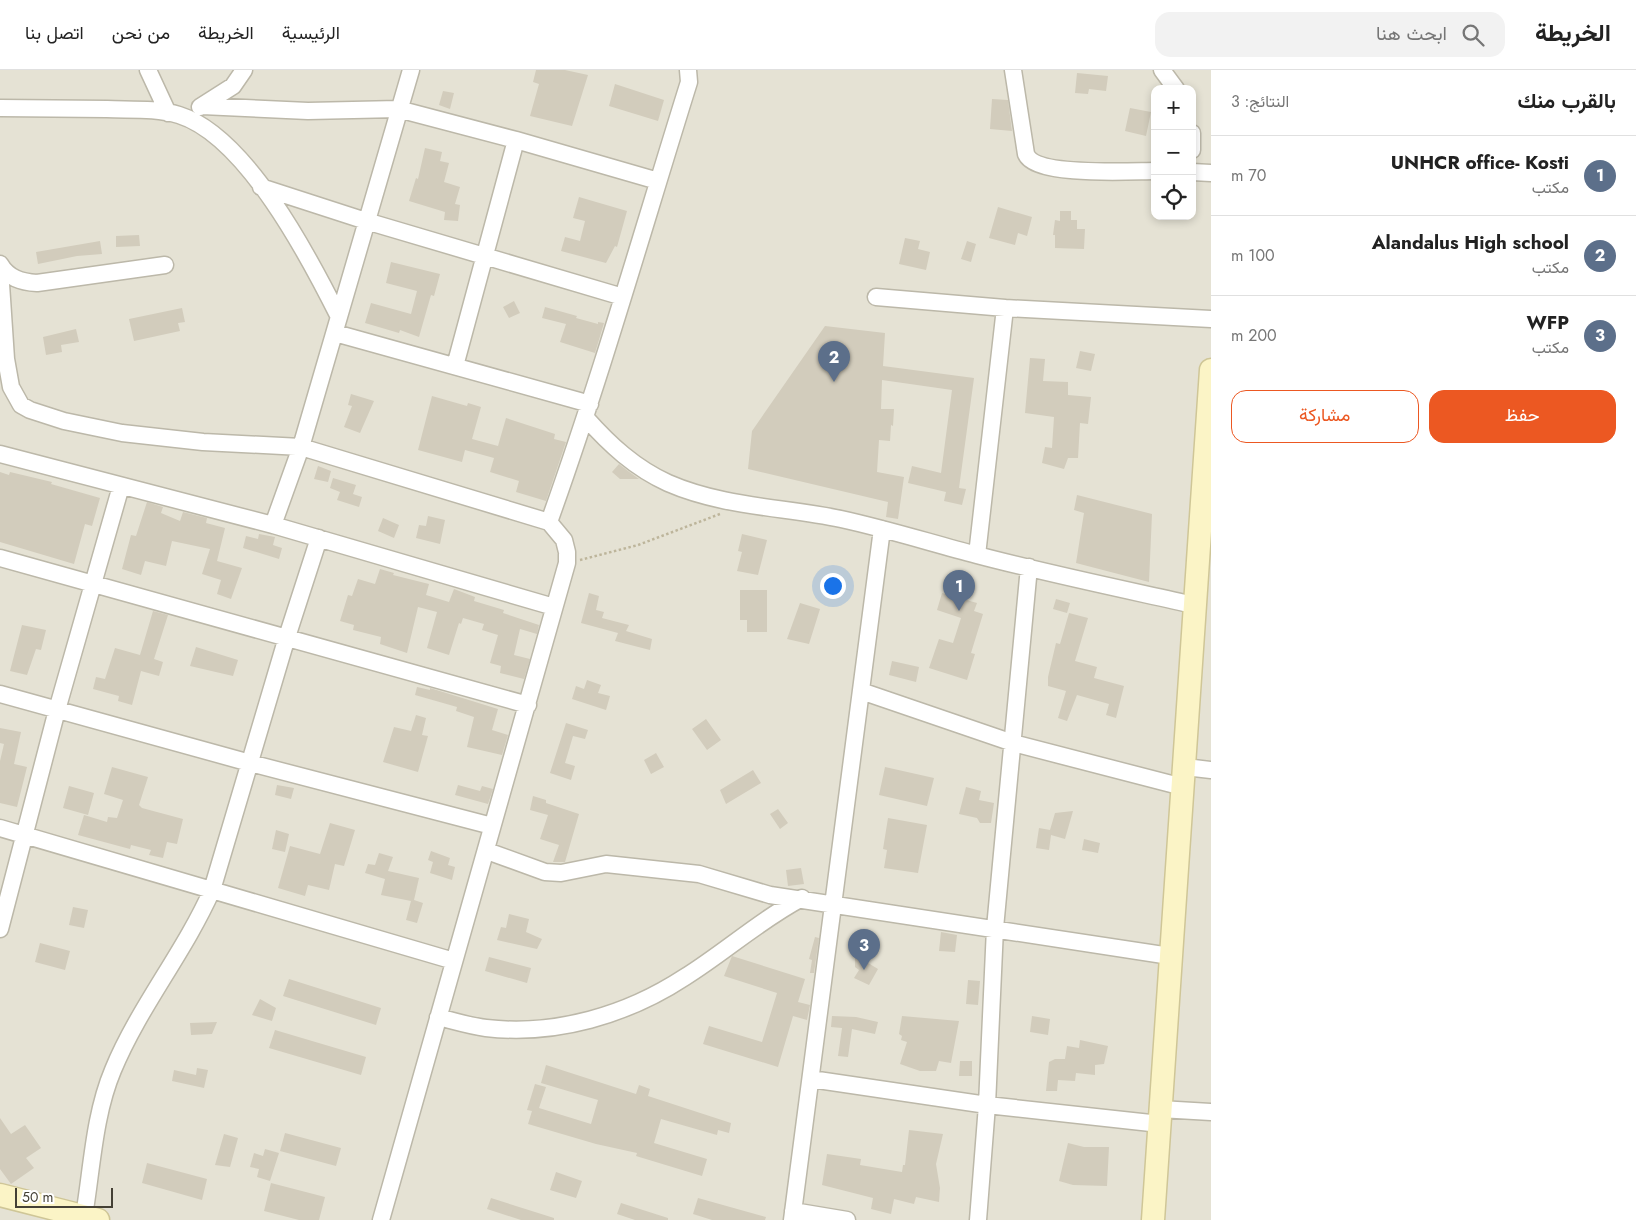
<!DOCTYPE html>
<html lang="ar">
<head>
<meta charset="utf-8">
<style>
	body { margin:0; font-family:Jost,Vazirmatn,sans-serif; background:#f2f2f2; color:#222; direction:rtl }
	.controls { position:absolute; right:15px; top:15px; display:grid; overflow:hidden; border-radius:10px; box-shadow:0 2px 8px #0003 }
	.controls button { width:45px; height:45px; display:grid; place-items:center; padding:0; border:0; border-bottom:1px solid #e0e0e0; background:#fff; color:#222; font:25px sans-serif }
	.scale { position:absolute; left:15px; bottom:12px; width:98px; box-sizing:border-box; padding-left:5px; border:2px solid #444035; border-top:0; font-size:14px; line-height:18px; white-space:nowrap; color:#444035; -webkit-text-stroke:4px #fff; paint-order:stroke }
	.you { position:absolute; left:832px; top:515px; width:18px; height:18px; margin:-12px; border:4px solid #fff; border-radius:50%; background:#1a73e8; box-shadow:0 0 0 8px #1a73e833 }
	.badge { display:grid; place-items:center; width:32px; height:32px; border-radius:50%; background:#ec5822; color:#fff; font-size:16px; font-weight:700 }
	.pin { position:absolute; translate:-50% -41px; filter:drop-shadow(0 1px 2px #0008) }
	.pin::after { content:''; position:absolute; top:26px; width:18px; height:15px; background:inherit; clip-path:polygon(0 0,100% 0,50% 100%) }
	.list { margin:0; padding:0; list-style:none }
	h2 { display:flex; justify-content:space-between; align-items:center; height:65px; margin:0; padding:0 20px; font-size:21px }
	h2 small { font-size:16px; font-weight:400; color:#767676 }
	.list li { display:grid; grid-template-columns:32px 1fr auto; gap:15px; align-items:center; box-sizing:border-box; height:80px; padding:0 20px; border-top:1px solid #e0e0e0 }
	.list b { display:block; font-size:19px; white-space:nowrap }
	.list p { margin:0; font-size:16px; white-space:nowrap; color:#767676 }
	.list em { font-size:16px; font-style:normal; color:#767676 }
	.actions { display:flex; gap:10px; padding:15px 20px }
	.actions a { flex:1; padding:11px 0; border:1px solid #ec5822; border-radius:15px; text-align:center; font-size:18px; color:#ec5822 }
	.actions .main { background:#ec5822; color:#fff }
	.icon { flex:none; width:28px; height:28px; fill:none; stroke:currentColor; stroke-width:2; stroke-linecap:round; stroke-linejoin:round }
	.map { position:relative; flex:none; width:1211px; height:1150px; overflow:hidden; direction:ltr }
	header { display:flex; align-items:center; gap:30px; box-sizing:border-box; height:70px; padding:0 25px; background:#fff; border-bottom:1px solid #e0e0e0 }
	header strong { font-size:24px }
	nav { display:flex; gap:28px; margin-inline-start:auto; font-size:18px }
	.search { width:350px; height:45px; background:#f2f2f2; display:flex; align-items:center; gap:12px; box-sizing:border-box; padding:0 18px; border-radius:15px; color:#767676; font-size:19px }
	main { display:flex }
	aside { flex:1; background:#fff }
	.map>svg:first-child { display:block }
	.residential { fill:#e5e2d4; fill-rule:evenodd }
	.building { fill:#d2ccbc }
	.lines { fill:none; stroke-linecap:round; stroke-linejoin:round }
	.street-casing { stroke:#bcb8a9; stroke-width:19 }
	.secondary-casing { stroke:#cfc697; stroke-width:25 }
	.path { stroke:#bdb59b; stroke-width:2.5; stroke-dasharray:2.5 2.5; stroke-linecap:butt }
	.street { stroke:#fff; stroke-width:16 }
	.secondary { stroke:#fbf4c6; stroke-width:22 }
</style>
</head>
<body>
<header>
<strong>الخريطة</strong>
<div class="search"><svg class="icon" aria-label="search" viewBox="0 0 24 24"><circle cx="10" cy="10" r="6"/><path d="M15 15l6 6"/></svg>ابحث هنا</div>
<nav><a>الرئيسية</a><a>الخريطة</a><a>من نحن</a><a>اتصل بنا</a></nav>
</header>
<main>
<aside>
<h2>بالقرب منك<small>النتائج: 3</small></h2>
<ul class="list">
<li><span class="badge" style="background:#5c6f8a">1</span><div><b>UNHCR office- Kosti</b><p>مكتب</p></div><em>70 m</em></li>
<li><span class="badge" style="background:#5c6f8a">2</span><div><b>Alandalus High school</b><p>مكتب</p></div><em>100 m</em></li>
<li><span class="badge" style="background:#5c6f8a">3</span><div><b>WFP</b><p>مكتب</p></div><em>200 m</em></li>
</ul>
<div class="actions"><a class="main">حفظ</a><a>مشاركة</a></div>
</aside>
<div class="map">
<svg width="1211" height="1150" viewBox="0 0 1211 1150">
	<rect width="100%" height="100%" fill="#f1efe5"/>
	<path class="residential" d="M0 0H1211V1150H0ZM1155 19H1192V146H1155Z"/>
	<path class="building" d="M536 0H565L588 5 572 56 530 46 539 14 533 12Z
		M1077 3 1108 6 1106 21 1089 19 1088 24 1075 23Z
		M615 14 664 30 658 51 609 36Z
		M443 21 454 23 450 39 439 35Z
		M992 29 1008 30 1012 61 990 59Z
		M1130 38 1151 42 1146 66 1125 61Z
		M425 78 442 82 440 91 449 93 444 112 460 117 455 134 460 135 458 151 444 150 445 142 409 131 416 108 418 109Z
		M579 127 627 141 617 177 615 176 606 193 561 181 565 167 580 171 585 151 573 148Z
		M998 137 1032 147 1027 166 1018 163 1015 175 989 168Z
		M1060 141H1071V150H1077V159H1085L1084 179 1055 178V165H1053L1055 150 1060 151Z
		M139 165 140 176 116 177V166Z
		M905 168 920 171 918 179 930 182 926 200 899 194Z
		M100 171 102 184 77 186 38 194 36 182Z
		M967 171 976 174 971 192 961 189Z
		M391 192 440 204 434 226 431 225 419 267 400 260 399 263 365 253 371 233 411 244 417 221 386 213Z
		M514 231 520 243 509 248 503 237Z
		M545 237 577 246 576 248 598 254V252L604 253 595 283 560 272 566 254 542 248Z
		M182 238 185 252 178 253 180 261 134 271 129 249Z
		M825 256 885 263 883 296 974 308 959 418 966 419 962 435 944 431 946 422 908 413 912 396 941 403 952 320 882 310 881 339H894L893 356 891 355 890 371 879 370 877 402 904 407 898 449 886 447 888 432 748 399 752 361Z
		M76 259 79 272 61 275 62 282 46 285 43 267Z
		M1080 281 1095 284 1091 301 1076 298Z
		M1030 288 1045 289 1043 311 1068 312V325L1091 327 1088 354 1080 353 1078 388H1068L1064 399 1042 393 1045 377 1052 378 1054 347 1025 343Z
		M351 324 374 331 360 363 344 357 352 336 348 335Z
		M432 326 467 336 468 333 481 337 472 369 498 376 506 348 555 364 554 369 566 372 546 431 516 422 519 411 490 402 494 388 465 380 462 392 418 380Z
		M619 394 628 401 639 409H620L612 402Z
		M318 396 331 401 328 412 314 409Z
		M0 402 9 405 10 402 52 412 51 414 100 428 92 456 85 454 74 494 0 472Z
		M333 408 356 415 353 424 362 427 359 437 337 430 340 422 330 418Z
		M1077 425 1152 444 1149 512 1076 493 1084 443 1074 440Z
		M147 432 163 437 161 443 180 451 183 442 207 448 206 453 225 458 217 491 242 498 231 529 217 524 221 510 202 504 210 479 172 471 166 496 145 491 141 505 122 499 131 465 136 466Z
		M428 446 445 450 440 474 416 468 419 455 426 456Z
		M383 448 399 455 394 468 378 461Z
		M259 464 275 467 273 475 282 478 279 489 243 478 246 466 258 469Z
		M742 464 767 470 758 505 737 501 742 482 738 481Z
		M380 499 394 503 393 505 429 514 426 525 449 532 454 519 475 527 474 531 504 540 503 543 539 555 537 564 520 559 514 585 530 589 524 609 500 603 501 596 490 593 498 565 482 560 484 554 463 548 461 554 459 553 449 585 427 578 437 542 418 537 407 583 380 574 381 567 353 560 354 555 340 551 348 525 352 526 358 509 375 514Z
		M740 520H767V562H747V550H740Z
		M589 523 599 526 596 540 604 542 602 548 629 555 626 561 652 569 650 580 615 571 618 563 581 553Z
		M942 523 977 533 974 541 983 544 971 583 975 584 967 610 929 598 939 569 953 573 961 548 937 540Z
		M1056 529 1070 533 1067 543 1053 539Z
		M800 533 820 539 809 574 787 569Z
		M153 541 168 545 154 589 163 592 159 606 141 601 132 635 118 631 119 626 93 619 96 607 105 609 115 578 140 585Z
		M1069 543 1088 548 1075 591 1097 597 1094 608 1124 616 1116 648 1106 645 1109 634 1077 625 1067 651 1058 648 1066 621 1048 616V607L1056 573 1060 574Z
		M22 555 46 560 41 580 36 579 27 605 10 601Z
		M196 577 238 590 233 606 190 596Z
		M892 591 919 597 916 612 889 605Z
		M587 610 601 615 598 623 610 626 606 640 572 629 576 616 584 619Z
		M417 617 430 620V618L498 639 492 660 508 665 502 685 467 677 474 647 456 641 457 637 415 625Z
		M416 645 426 648 422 665 428 666 418 702 383 692 394 657 411 661Z
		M706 649 721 670 707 680 692 659Z
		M566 653 588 660 585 669 573 666 565 693 575 696 571 710 550 703Z
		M0 658 21 662 14 694 27 697 17 737 0 733V691L4 674 0 673Z
		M656 683 664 697 651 704 644 690Z
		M112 697 148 707 139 735 142 738 183 749 177 774 167 772 163 788 149 785 151 780 131 775 130 779 78 765 84 745 107 752 108 747 117 748 123 730 104 724Z
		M885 697 934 708 927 736 879 725Z
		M753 700 761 713 726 734 720 720Z
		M277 715 294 718 291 729 275 725Z
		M458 715 480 721 482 716 493 719 488 734 455 725Z
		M69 716 94 723 88 745 63 738Z
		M966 717 981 721 979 730 994 733 991 753H980L977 748 959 744Z
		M533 726 546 730V733L579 744 565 792H553L559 775 540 769 548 745 530 740Z
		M778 739 788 753 780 759 770 744Z
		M1073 741 1065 769 1051 765 1049 780 1036 778 1039 758 1050 760 1055 743Z
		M888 748 927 755 918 803 884 798 887 780 883 779Z
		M330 753 355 760 344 796 335 794 329 820 308 815 305 826 278 818 290 776 320 784Z
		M276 760 289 764 285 782 272 779Z
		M1084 769 1100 773 1098 783 1082 780Z
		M431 781 450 788 448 795 455 797 452 810 430 803 433 792 428 790Z
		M379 783 393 787 388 801 419 808 414 830 423 833 417 853 406 850 411 831 381 825 385 809 365 803 368 794 375 795Z
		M801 798 804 814 788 816 786 800Z
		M73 837 88 840 84 858 69 855Z
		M509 844 529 849 526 862 542 869 537 879 497 870 501 857 506 858Z
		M941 862 957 865 955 882 939 881Z
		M815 867 819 868 814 903H810L812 890 809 889Z
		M40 873 70 881 65 900 35 892Z
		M855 885 878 899 869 915 854 908 859 900 855 897Z
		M732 886 805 909 798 932 810 935 807 950 793 946 778 997 703 974 709 956 762 972 777 923 724 906Z
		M489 887 531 898 527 913 485 901Z
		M289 909 381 938 376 955 283 926Z
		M968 910 980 911 978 935 966 934Z
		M260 929 276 938 272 951 252 945Z
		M832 946 856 947 878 952 875 964 852 959 848 987 838 986 842 958 831 957Z
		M902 946 959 951 951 993 939 991 936 1001H920L900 994 907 972 901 970 902 966 899 964Z
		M1032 946 1050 949 1048 965 1030 962Z
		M217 952 212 964 191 965 190 953Z
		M275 960 366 987 361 1005 269 978Z
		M1080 970 1108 976 1104 994 1095 995V1005L1076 1003 1075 1011 1058 1010 1057 1021H1046L1049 992 1055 989H1065L1067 976 1079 978Z
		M960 991H972V1006H959Z
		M546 995 636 1024 639 1015 650 1019 648 1026 731 1053 729 1063 718 1060 717 1065 661 1049 654 1073 707 1089 702 1106 636 1086 637 1083 596 1074 528 1054 532 1041 527 1040 535 1014 546 1017 539 1038 591 1054 598 1030 541 1013Z
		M197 998 208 1000 204 1018 172 1011 174 1000 196 1005Z
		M0 1048 11 1064 25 1055 41 1078 26 1088 34 1098 11 1114 0 1099Z
		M909 1060 943 1064 936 1094 940 1118 939 1132 916 1127 914 1134 894 1129 891 1144 871 1139 873 1128 822 1115 827 1084 861 1089 860 1095 902 1102 903 1095H905Z
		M285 1063 341 1078 336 1096 280 1081Z
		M224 1064 238 1068 230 1097 215 1095Z
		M1068 1073 1084 1077H1109L1107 1116 1073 1115 1059 1111Z
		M265 1079 279 1083 270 1111 257 1107 259 1099 250 1097 254 1083 263 1086Z
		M147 1093 207 1109 202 1130 142 1113Z
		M556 1102 582 1111 576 1128 550 1120Z
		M271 1113 325 1127 319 1150H299L264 1141Z
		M491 1128 554 1148V1150H521L487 1139Z
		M698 1128 766 1147 765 1150H712L693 1144Z
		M621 1133 668 1148V1150H635L617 1144Z"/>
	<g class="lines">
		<defs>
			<path id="street" d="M148 0 168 43
				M1013 0 1026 84C1035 107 1131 101 1155 101
				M1162 0 1176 19
				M202 36 308 41 398 39 516 70 658 111
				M200 37 233 16 244 0
				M0 38C36 38 71 39 107 39 130 40 156 38 179 45 246 66 309 187 339 247
				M1192 63V80
				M1192 102 1211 103
				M261 117 366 151 623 227
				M0 194C8 208 21 212 37 213L165 195
				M0 199 6 289 11 317 21 335 30 340 64 351 122 363 203 372 301 377 549 452 564 470 567 482V493L381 1150
				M876 227 1005 238 1211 249
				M335 263 590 334
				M455 296 516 70
				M586 348C610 375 635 398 668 413 723 437 783 437 841 449 887 459 931 473 977 485 1049 504 1122 519 1194 535
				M0 384 273 455 554 537
				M549 452C601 307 643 159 689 12L688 0
				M273 455 301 377 411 0
				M977 485 1005 238
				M0 488 528 635
				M861 621 1013 673 1183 717
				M0 624 250 693 492 756
				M1185 697 1211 700
				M0 758 454 891
				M487 781 545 802 561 803 606 794 699 804 770 825 1170 886
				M0 859 57 640 121 416
				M438 947C454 951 470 956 486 958 556 966 627 945 685 907 725 882 760 850 802 828
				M811 1009 987 1035 1160 1054
				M1160 1039 1211 1042
				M793 1141 847 1150
				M84 1146C92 1098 94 1045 113 1000 139 937 184 883 212 820L287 567 319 468
				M792 1150 882 459
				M978 1150 987 1035 995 858 1029 497"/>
			<path id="secondary" d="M0 1125 98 1150
				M1153 1150 1211 300"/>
		</defs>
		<use href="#street" class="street-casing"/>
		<use href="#secondary" class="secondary-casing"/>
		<path class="path" d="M580 490 638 475 720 444"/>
		<use href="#street" class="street"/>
		<use href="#secondary" class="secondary"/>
	</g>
</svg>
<div class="controls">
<button>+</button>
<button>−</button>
<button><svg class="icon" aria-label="locate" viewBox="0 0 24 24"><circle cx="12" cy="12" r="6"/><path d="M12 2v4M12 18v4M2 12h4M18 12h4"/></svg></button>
</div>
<div class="scale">50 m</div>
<div class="you"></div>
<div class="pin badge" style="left:959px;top:541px;background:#5c6f8a">1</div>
<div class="pin badge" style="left:834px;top:312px;background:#5c6f8a">2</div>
<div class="pin badge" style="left:864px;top:900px;background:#5c6f8a">3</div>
</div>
</main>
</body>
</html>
